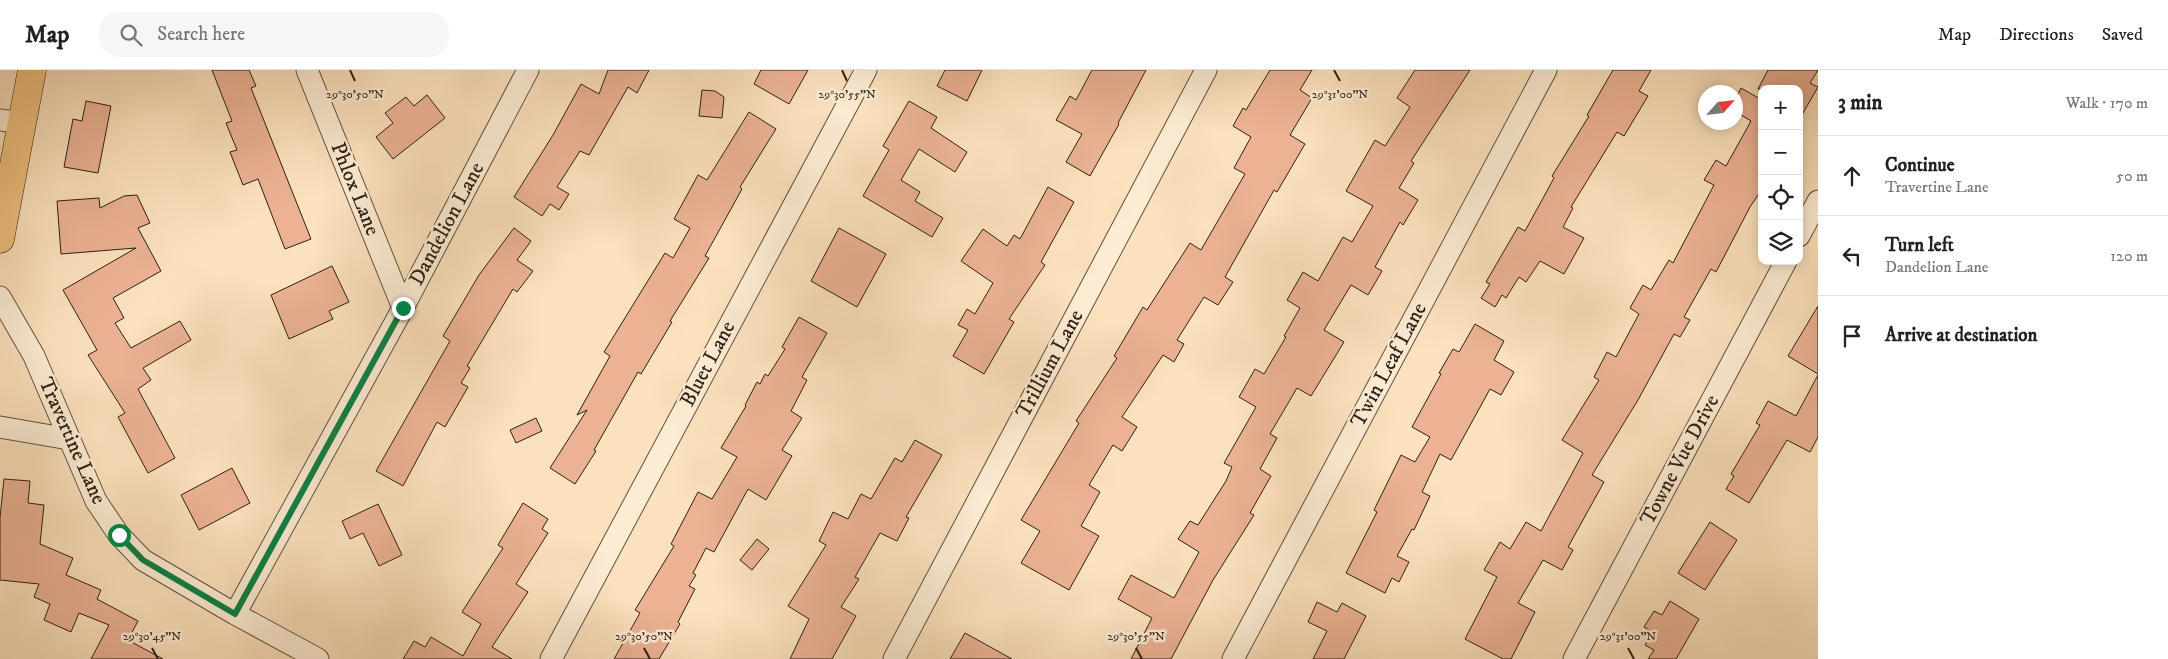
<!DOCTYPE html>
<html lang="en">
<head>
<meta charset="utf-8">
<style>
	body { margin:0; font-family:"IM FELL DW Pica",serif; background:#f6f6f6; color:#222 }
	.controls { position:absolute; right:15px; top:15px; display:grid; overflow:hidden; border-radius:10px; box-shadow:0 2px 12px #0003 }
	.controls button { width:45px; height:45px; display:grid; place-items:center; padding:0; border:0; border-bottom:1px solid #e0e0e0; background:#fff; color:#222; font:25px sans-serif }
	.compass { position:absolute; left:1698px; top:15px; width:45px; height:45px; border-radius:50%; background:#fff; box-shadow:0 2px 12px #0003; rotate:63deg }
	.stop { position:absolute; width:15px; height:15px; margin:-11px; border:4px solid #0b8043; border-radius:50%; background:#fff }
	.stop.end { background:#0b8043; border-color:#fff; box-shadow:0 1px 5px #0008 }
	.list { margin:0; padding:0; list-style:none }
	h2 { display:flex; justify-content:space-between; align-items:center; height:65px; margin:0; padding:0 20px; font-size:21px }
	h2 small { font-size:16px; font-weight:400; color:#767676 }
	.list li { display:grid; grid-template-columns:32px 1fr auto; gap:15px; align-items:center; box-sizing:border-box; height:80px; padding:0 20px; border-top:1px solid #e0e0e0 }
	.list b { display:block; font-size:19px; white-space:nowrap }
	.list p { margin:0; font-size:16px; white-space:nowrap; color:#767676 }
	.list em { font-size:16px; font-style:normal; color:#767676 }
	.icon { flex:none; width:28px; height:28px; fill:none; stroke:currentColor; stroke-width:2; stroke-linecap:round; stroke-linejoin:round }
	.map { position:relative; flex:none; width:1818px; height:589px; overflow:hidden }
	header { display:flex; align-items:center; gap:30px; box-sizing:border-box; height:70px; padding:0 25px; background:#fff; border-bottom:1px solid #e0e0e0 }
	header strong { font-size:24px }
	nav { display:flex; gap:28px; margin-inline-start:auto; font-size:18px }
	.search { width:350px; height:45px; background:#f6f6f6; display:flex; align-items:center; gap:12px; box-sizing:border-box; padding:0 18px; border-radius:20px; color:#767676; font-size:19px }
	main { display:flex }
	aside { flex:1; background:#fff }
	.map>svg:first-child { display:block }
	.building { fill:#ebb294; stroke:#2e2014 }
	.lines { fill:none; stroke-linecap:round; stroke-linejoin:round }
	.minor-casing { stroke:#61503e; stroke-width:23 }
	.major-casing { stroke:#2e2014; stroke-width:29 }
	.minor { stroke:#fcecd4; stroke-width:21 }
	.major { stroke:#eec07e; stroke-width:28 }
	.route { stroke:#0b8043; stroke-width:6 }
	.ticks { fill:none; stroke:#2e2014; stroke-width:2 }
	.labels { text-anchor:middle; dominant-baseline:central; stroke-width:5; stroke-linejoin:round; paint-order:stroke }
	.street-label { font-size:21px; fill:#2e2014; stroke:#fcecd4 }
	.ticks-label { font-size:12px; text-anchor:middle; fill:#2e2014; stroke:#fcecd4; stroke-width:5; stroke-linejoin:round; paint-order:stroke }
</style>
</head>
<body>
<header>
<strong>Map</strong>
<div class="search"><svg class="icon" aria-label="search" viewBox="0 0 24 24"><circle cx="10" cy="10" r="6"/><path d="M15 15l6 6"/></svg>Search here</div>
<nav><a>Map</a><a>Directions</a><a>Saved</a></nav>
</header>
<main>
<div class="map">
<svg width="1818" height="589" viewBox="0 0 1818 589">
	<rect width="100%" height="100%" fill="#fbe1bd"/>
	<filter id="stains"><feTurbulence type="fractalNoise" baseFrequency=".004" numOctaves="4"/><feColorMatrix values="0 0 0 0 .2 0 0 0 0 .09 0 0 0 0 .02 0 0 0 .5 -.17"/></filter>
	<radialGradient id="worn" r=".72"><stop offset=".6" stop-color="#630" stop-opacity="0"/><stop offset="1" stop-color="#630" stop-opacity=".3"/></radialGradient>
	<path class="building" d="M212 0H249L256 16 251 18 311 169 285 179 258 109 243 115 230 82 237 80 226 53 232 51Z
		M608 0H649L637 23 628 17 589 85 580 81 557 117 569 124 559 140 550 134 542 146 514 127 553 65 581 14 599 24Z
		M761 0H808L789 34 754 14Z
		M945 0H982L967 31 937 16Z
		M1092 0H1146L1118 53 1119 54 1090 106 1066 92 1082 64 1056 50 1070 26 1076 30Z
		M1270 0H1312L1300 20 1312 28 1290 65 1305 74 1277 122 1274 120 1225 207 1233 212 1218 235 1204 227 1177 270 1184 274 1174 292 1163 285 1122 347 1137 357 1122 381 1113 375 1089 415 1100 422 1081 456 1099 466 1069 520 1021 493 1040 461 1021 450 1079 353 1076 351 1117 288 1114 286 1143 237 1147 240 1190 173 1201 180 1245 104 1234 98 1251 67 1233 56 1243 38 1246 40Z
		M1415 0H1470L1411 91 1414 93 1399 118 1418 130 1403 155 1400 152 1375 197 1382 201 1368 225 1351 215 1324 260 1344 272 1311 326 1297 318 1270 364 1277 368 1260 399 1271 406 1250 443 1254 445 1213 510 1171 589H1131L1152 548 1118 529 1131 505 1174 528 1199 482 1178 469 1190 451 1198 455 1226 411 1232 397 1224 393 1256 337 1239 327 1255 299 1264 304 1286 267 1284 266 1300 238 1287 230 1303 202 1318 211 1343 167 1352 172 1373 136 1346 121 1375 70 1385 76 1410 37 1397 28Z
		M1613 0H1651L1639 21 1648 26 1624 66 1617 62 1571 137 1573 138 1563 157 1584 168 1564 204 1540 191 1526 212 1519 207 1506 228 1502 225 1495 237 1481 228 1490 214 1486 212 1518 157 1525 161 1554 108 1552 106 1589 46 1587 45Z
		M1768 0H1818L1810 13 1818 17 1799 50V19H1758Z
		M1741 18 1762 30V119L1750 137 1716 202 1711 199 1684 247 1690 250 1680 267 1674 264 1638 330 1592 405 1604 412 1568 477 1573 480 1562 500 1543 490 1518 533 1535 542 1511 589H1503L1465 569 1497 507 1484 500 1500 472 1510 479 1526 452 1541 461 1583 383 1562 370 1599 310 1594 307 1607 282 1616 287 1639 244 1630 238 1643 215 1651 220 1669 190 1673 193 1714 115 1704 110 1716 90 1726 96 1751 51 1736 42V29Z
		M702 20 715 21 724 27 722 48 699 46Z
		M427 25 445 48 393 89 376 67 393 53 385 43 406 27 414 36Z
		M86 31 111 36 98 103 64 97 73 49 82 51Z
		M909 31 937 47 931 58 967 82 955 102 919 79 901 110 920 122 915 131 943 148 932 167 863 126 889 80 883 76Z
		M749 42 776 59 740 117 742 119 705 186 709 188 670 251 672 252 641 304 638 302 594 380 596 381 575 414 550 398 587 340 577 345 610 286 604 282 665 183 673 188 690 158 674 149 698 105 707 110Z
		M1048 117 1074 132 1041 192 1045 195 1009 249 1014 252 984 304 953 286 968 260 958 255 967 239 975 244 993 213 961 191 983 159 1007 176 1014 165 1020 169Z
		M137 125 150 153 138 158 161 201 113 228 124 248 115 253 131 278 180 251 191 270 143 298 151 310 138 319 175 388 148 403 118 347 125 343 88 285 97 280 63 220 136 178 61 184 57 131 99 128 100 138 124 126Z
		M514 158 531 171 517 190 533 201 517 222 513 219 467 296 470 298 461 313 468 317 445 357 437 352 403 416 376 401 450 271 443 266 479 205Z
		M839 158 886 184 857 237 811 211Z
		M332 196 349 232 329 241 333 249 289 269 271 225Z
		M1818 236V304L1788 286Z
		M799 247 827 263 802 307 807 310 791 341 802 348 782 380 792 386 766 430 748 419 714 482 706 478 693 503 696 505 689 516 695 519 678 552 680 554 659 589H614L640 543 635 540 674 476 671 474 698 422 712 429 737 387 721 378 746 336 745 335 757 312 760 314 765 304 768 306 785 279 782 277Z
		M1475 254 1504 271 1494 290 1514 302 1501 325 1490 319 1451 390 1440 384 1422 422 1430 426 1414 460 1412 459 1397 486 1409 492 1399 512 1392 508 1385 523 1346 503 1377 442 1374 440 1401 385 1415 392 1430 367 1412 357 1441 304 1439 303 1453 279 1459 282Z
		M1818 305V367L1810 382 1787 370 1749 433 1726 419 1734 406 1731 404 1760 355 1756 353 1768 331 1796 346Z
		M536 348 542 361 516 373 510 360Z
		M915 370 942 385 906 447 909 448 897 471 880 463 855 507 859 509 841 537 856 546 832 589H790L809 549 788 536 826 475 819 471 833 442 848 449 861 424 871 429 895 388 902 392Z
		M232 398 250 433 199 460 181 425Z
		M4 409 30 411 28 433 44 435 40 474 73 488 66 505 101 520 97 529 138 551 128 570 163 589H91L109 555 79 543 71 562 44 550 50 534 34 527 39 514 0 510V448Z
		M523 433 548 449 542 459 548 463 516 514 528 522 492 577 512 589H403L414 571 425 577 431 567 463 586 481 554 462 542 503 478 498 475Z
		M378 434 402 485 379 496 363 463 350 469 342 451Z
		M1710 452 1737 470 1705 520 1678 503Z
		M757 469 769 479 752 500 740 490Z
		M1670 531 1699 549 1676 589H1648L1654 580 1645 575 1653 562 1644 557 1654 541 1662 545Z
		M1317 532 1337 542 1342 533 1366 546 1344 589H1313L1327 561 1308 552Z
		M965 563 1012 589H950Z"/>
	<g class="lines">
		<defs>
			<path id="minor" d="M307 0 403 238
				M0 50 22 53
				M1799 166 1818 131
				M0 227 34 286 96 431 119 465 143 490 235 544 318 589
				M0 357 69 369
				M235 544 403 238 528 0
				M551 589 866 0
				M894 589 1206 0
				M1233 589 1546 0
				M1574 589 1786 191"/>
			<path id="major" d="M0 169 32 0"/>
		</defs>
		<use href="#minor" class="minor-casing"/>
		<use href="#major" class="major-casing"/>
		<use href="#minor" class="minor"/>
		<use href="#major" class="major"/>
	</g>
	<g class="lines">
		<path class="route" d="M119 465 143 490 235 544 403 238"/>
	</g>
	<path class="ticks" d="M350 0 355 11M842 0 847 11M1334 0 1340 11M152 578 158 589M644 578 650 589M1136 578 1142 589M1628 578 1634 589"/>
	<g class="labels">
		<g class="street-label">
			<text transform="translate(355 119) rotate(68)">Phlox Lane</text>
			<text transform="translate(447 154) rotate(-62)">Dandelion Lane</text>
			<text transform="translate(708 294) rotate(-62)">Bluet Lane</text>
			<text transform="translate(1050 294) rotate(-62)">Trillium Lane</text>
			<text transform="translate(1389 295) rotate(-62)">Twin Leaf Lane</text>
			<text transform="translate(72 371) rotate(66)">Travertine Lane</text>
			<text transform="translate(1680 390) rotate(-62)">Towne Vue Drive</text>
		</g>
	</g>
	<g class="ticks-label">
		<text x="355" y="28">29°30'50"N</text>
		<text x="847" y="28">29°30'55"N</text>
		<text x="1340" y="28">29°31'00"N</text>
		<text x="152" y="570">29°30'45"N</text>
		<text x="644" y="570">29°30'50"N</text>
		<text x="1136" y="570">29°30'55"N</text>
		<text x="1628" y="570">29°31'00"N</text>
	</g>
	<rect width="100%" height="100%" filter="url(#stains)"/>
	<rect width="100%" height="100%" fill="url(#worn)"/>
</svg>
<div class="controls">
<button>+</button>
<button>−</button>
<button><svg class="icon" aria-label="locate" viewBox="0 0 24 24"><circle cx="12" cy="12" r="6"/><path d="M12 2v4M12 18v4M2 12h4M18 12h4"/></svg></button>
<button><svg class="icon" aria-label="layers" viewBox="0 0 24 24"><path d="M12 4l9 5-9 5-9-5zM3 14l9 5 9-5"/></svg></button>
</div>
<svg class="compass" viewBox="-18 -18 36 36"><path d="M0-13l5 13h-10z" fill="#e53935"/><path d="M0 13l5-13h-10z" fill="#767676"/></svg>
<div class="stop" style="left:119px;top:465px"></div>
<div class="stop end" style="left:403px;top:238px"></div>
</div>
<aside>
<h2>3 min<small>Walk · 170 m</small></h2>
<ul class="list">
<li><svg class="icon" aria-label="ahead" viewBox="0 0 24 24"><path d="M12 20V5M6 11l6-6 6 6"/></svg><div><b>Continue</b><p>Travertine Lane</p></div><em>50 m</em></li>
<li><svg class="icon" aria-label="left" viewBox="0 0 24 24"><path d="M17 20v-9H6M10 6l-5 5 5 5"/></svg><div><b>Turn left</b><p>Dandelion Lane</p></div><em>120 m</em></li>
<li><svg class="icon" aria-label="arrive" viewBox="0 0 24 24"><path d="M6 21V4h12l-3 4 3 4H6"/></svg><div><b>Arrive at destination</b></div></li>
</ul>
</aside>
</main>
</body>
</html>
